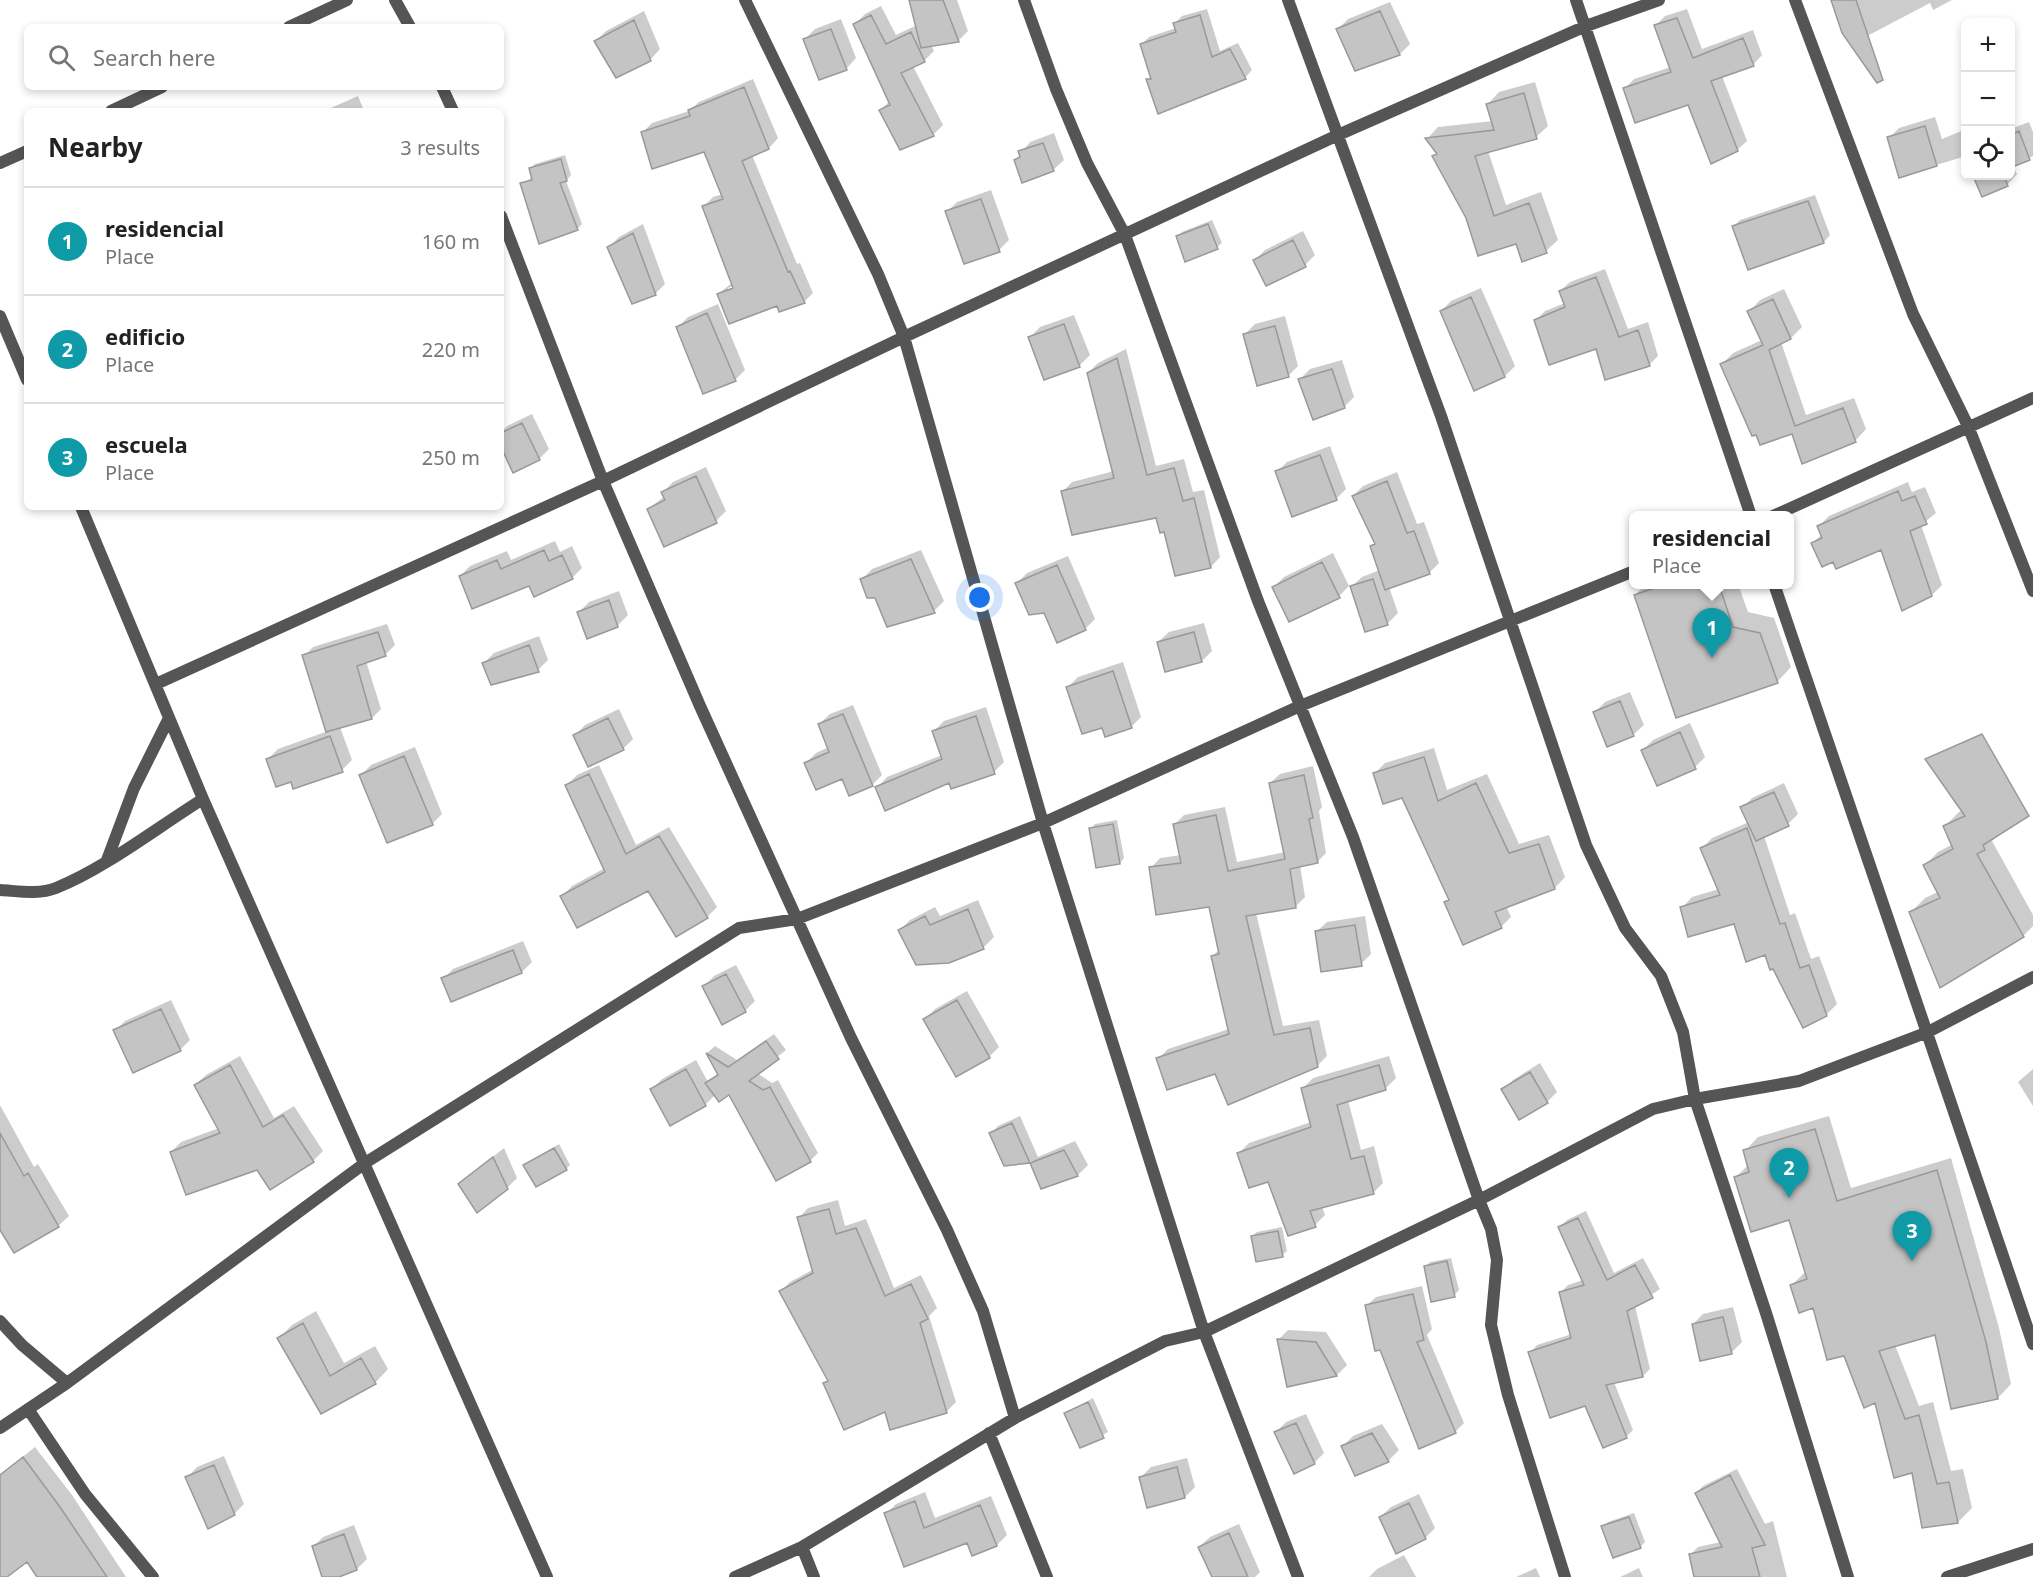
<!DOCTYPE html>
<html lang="en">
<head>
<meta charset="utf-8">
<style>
	body { margin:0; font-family:"Noto Sans",sans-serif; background:#f6f6f6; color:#222 }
	.controls { position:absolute; right:18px; top:18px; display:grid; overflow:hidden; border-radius:9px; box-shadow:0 3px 9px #0003 }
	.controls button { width:54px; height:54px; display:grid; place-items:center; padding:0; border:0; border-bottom:2px solid #e0e0e0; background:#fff; color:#222; font:30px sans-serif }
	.you { position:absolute; left:980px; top:598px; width:21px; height:21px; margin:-15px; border:4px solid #fff; border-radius:50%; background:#1a73e8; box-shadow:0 0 0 9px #1a73e833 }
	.badge { display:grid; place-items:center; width:39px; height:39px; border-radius:50%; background:#ea580c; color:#fff; font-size:20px; font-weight:700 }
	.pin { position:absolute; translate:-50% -50px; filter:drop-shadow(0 2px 3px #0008) }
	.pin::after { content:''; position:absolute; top:32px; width:21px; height:18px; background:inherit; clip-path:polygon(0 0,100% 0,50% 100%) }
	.popup { position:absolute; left:1629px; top:511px; width:165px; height:78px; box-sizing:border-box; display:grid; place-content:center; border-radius:9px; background:#fff; filter:drop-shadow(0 2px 4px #0005); font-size:20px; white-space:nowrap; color:#767676 }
	.popup b { font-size:22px; color:#222 }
	.popup::after { content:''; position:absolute; left:50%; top:100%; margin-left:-12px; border:12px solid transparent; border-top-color:#fff }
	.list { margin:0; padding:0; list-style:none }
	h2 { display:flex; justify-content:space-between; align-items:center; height:78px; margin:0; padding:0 24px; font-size:26px }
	h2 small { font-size:20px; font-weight:400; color:#767676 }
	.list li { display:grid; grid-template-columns:39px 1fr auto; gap:18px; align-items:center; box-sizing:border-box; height:108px; padding:0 24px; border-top:2px solid #e0e0e0 }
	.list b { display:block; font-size:22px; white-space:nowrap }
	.list p { margin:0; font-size:20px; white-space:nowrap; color:#767676 }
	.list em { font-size:20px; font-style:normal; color:#767676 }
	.icon { flex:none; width:33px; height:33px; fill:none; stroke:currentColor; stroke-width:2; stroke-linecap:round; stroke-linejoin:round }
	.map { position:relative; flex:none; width:2033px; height:1577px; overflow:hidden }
	.search { position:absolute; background:#fff; box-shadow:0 3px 9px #0003; left:24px; top:24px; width:480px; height:66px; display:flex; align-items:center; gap:15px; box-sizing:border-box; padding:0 21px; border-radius:9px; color:#767676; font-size:22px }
	.panel { position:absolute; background:#fff; box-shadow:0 3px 9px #0003; left:24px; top:108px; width:480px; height:402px; border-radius:9px }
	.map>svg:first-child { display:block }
	.shadow { fill:#0003; fill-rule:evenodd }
	.building { fill:#c4c4c4; stroke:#999; stroke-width:1.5 }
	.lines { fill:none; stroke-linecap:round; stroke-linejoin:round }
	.street { stroke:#555; stroke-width:12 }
</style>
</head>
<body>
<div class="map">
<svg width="2033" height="1577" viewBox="0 0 2033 1577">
	<rect width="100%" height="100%" fill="#fff"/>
	<path class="shadow" d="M926 0H957L968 31 958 41 931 45 934 51 924 61 913 66 943 125 933 135 880 110 890 101 855 24 865 14 881 6 896 35 917 25Z
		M1832 0H1952L1933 10 1930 3 1852 44Z
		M1390 2 1410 44 1400 54 1356 70 1338 29 1348 19Z
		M1207 9 1220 51 1238 43 1252 70 1245 78 1159 112 1148 79 1152 76 1142 44 1149 37 1176 28 1175 23 1182 16Z
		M1687 9 1702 49 1753 30 1762 55 1753 65 1722 76 1747 141 1737 150 1689 103 1625 88 1634 79 1671 67 1656 25 1665 16Z
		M644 11 660 49 650 60 596 41 606 31Z
		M841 19 856 58 846 69 805 39 815 29Z
		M753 79 778 138 769 148 752 155 797 264 800 263 813 293 804 302 778 304 718 294 732 283 704 206 713 197 723 194 705 150 643 132 652 123 689 111 699 102ZM739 284 728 292V288Z
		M1535 82 1548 126 1536 137 1488 151 1506 205 1541 192 1558 240 1546 251 1517 242 1467 218 1434 156 1438 153 1427 139 1438 127 1493 121 1488 104 1499 92Z
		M358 96 364 111H324Z
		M1935 117 1942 139 1966 129V156L1900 176 1889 138 1899 128Z
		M2029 122 2033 132V156L2013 166 2017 174 2007 185 1983 195 1974 176H2010V129Z
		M1054 133 1064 160 1053 170 1016 160 1030 142Z
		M565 155 571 175 566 181 582 224 577 229 522 184 533 177 530 169 535 164Z
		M991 190 1009 240 999 250 947 212 957 202Z
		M1815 195 1830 235 1824 242 1734 226 1740 220Z
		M1212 220 1222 243 1217 247 1177 237 1182 232Z
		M643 224 665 284 655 294 609 247 619 237Z
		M1303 231 1315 255 1305 265 1266 284 1255 260 1265 250Z
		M1605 269 1628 329 1648 322 1658 356 1649 365 1597 347 1536 320 1545 311 1565 303 1560 291 1570 282Z
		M1481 288 1515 366 1505 376 1475 389 1441 311 1451 301Z
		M1784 289 1802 327 1791 338 1781 342 1806 415 1854 398 1866 429 1855 441 1793 432 1722 364 1733 353 1762 340 1749 312 1760 300Z
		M718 304 745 370 735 380 678 327 688 317Z
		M1074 315 1090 355 1080 365 1045 378 1030 337 1040 327Z
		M1285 316 1298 366 1288 376 1245 334 1255 324Z
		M1126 349 1156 466 1184 459 1193 492 1204 490 1220 557 1211 567 1166 530 1157 516 1063 491 1072 482 1114 471 1088 373 1098 363Z
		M1342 360 1354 397 1344 407 1300 379 1310 369Z
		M532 414 549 449 539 459 501 444V432L507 426Z
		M1330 446 1346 489 1336 499 1277 472 1287 462Z
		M706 467 726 511 716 521 648 509 665 496 663 492 673 482Z
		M1397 472 1417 524 1424 522 1439 563 1429 573 1389 587 1398 613 1388 623 1366 630 1351 587 1362 577 1380 570 1372 547 1376 542 1353 496 1363 486Z
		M1908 482 1912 492 1925 487 1936 513 1921 525 1942 585 1932 595 1882 548 1834 560 1813 543 1822 534 1819 526 1829 516Z
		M555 541 560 552 572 546 582 568 572 578 530 584 460 576 470 566 507 551 511 560Z
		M921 550 944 601 934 611 876 597 862 579 872 569Z
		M1333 553 1349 586 1339 596 1274 587 1284 577Z
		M1068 556 1095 619 1085 629 1045 611 1017 583 1027 573Z
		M1646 584H1738L1748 612 1774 618 1791 667 1777 682 1635 595Z
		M619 591 628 615 618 625 588 637 579 612 589 602Z
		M1204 623 1212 651 1202 661 1158 642 1169 632Z
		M387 624 395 645 386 654 366 661 381 709 372 718 340 727 352 760 342 770 292 780 268 759 278 749 328 731 304 656 313 647Z
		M539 636 548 660 538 670 484 663 494 653Z
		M1123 662 1141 717 1131 727 1103 726 1068 687 1078 677Z
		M1630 692 1644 725 1633 735 1594 713 1605 702Z
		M853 705 882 775 872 785 806 763 816 753 829 747 819 724 830 714Z
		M986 707 1004 762 994 772 950 781 877 788 887 777 942 755 934 731 944 721Z
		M619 709 633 739 623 749 575 735 585 725Z
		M1690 723 1705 757 1695 767 1658 784 1643 750 1653 740Z
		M415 747 442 814 432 824 361 775 371 765Z
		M1434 748 1447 790 1487 774 1519 844 1549 835 1565 877 1555 888 1506 906 1511 917 1501 927 1446 902 1450 898 1403 796 1375 773 1385 763Z
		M599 765 636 845 669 827 717 907 707 917 649 889 562 896 572 886 605 868 567 785 577 775Z
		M1313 766 1322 807 1319 811 1326 853 1317 862 1300 865 1305 897 1295 907 1256 913 1283 1026 1319 1020 1327 1056 1317 1066 1216 1072 1158 1059 1168 1049 1229 1029 1212 956 1220 949 1210 905 1151 868 1160 858 1181 855 1174 825 1184 815 1225 807 1237 862 1285 852 1270 783 1280 774Z
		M1784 783 1798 814 1788 824 1764 836 1790 915 1795 913 1811 959 1819 956 1837 1004 1826 1015 1735 922 1682 908 1692 897 1719 889 1701 849 1712 838 1749 822 1742 808 1752 798Z
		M1983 802 1998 835 1992 841 2033 915V926L2023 936 1911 912 1925 898 1938 892 1924 866 1938 852 1953 844 1945 826 1959 812Z
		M1117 820 1124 858 1120 863 1090 829 1095 824Z
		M978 900 994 937 984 947 949 962 900 930 910 920 935 907 940 916Z
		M1365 916 1371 954 1361 964 1316 932 1327 922Z
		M523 941 532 962 522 972 443 979 453 969Z
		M736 965 755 1001 745 1011 704 987 714 976Z
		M967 991 999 1047 989 1057 925 1019 935 1009Z
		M171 1000 190 1040 180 1050 115 1031 125 1021Z
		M774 1034 786 1050 757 1073 772 1083 778 1080 818 1153 810 1161 729 1093 715 1095 705 1105 652 1089 662 1079 696 1060 708 1082 718 1073 707 1053 715 1046 737 1060Z
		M240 1056 274 1118 294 1106 323 1151 313 1161 258 1168 171 1152 181 1142 219 1128 195 1085 206 1075Z
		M1389 1056 1396 1078 1386 1088 1348 1100 1361 1150 1374 1146 1383 1183 1373 1193 1322 1206 1325 1215 1315 1225 1239 1153 1249 1143 1311 1122 1303 1088 1313 1078Z
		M1540 1063 1557 1092 1547 1102 1503 1090 1513 1080Z
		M2033 1069V1106L2018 1082Z
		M0 1105 34 1167 38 1164 69 1216 58 1226 14 1251 0 1227Z
		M1020 1116 1038 1157 1075 1141 1088 1165 1078 1175 1041 1187 1031 1161 1005 1165 991 1134 998 1126Z
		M1829 1116 1851 1188 1951 1158 1999 1328 2011 1384 1998 1398 1937 1333 1895 1345 1919 1406 1933 1402 1951 1471 1963 1469 1972 1508 1958 1522 1924 1527 1913 1471 1876 1401 1814 1306 1791 1286 1806 1271 1790 1218 1736 1177 1749 1164 1745 1151 1758 1137Z
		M559 1144 570 1165 566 1169 525 1165Z
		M504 1148 517 1178 507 1188 470 1175Z
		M838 1200 845 1226 866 1219 894 1288 921 1275 937 1308 929 1316 956 1402 947 1411 891 1428 886 1410 824 1384 829 1379 781 1291 790 1282 814 1269 799 1218 808 1208Z
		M1586 1211 1614 1273 1643 1258 1660 1289 1635 1306 1650 1369 1643 1376 1614 1382 1633 1430 1626 1437 1530 1353 1537 1345 1572 1334 1561 1292 1568 1285 1583 1280 1560 1227 1567 1220Z
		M1282 1227 1287 1251 1282 1255 1252 1236 1257 1232Z
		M1451 1258 1459 1290 1454 1295 1425 1267 1430 1262Z
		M1422 1286 1432 1329 1427 1335 1464 1423 1455 1432 1366 1306 1376 1297Z
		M1733 1307 1742 1342 1732 1352 1702 1360 1693 1324 1703 1314Z
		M316 1311 344 1363 375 1346 388 1369 375 1383 321 1412 278 1339 292 1325Z
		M1288 1330 1326 1332 1347 1365 1337 1375 1288 1385 1278 1340Z
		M1093 1398 1108 1432 1081 1447 1066 1413Z
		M1306 1414 1324 1453 1314 1463 1276 1432 1286 1422Z
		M1382 1424 1399 1450 1389 1460 1355 1475 1343 1446 1353 1436Z
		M35 1447 72 1495 126 1577H39L27 1560 5 1577H0V1475Z
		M224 1456 244 1504 234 1514 187 1478 197 1467Z
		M1187 1458 1195 1487 1185 1497 1140 1478 1151 1467Z
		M1737 1469 1765 1524 1773 1521 1787 1577H1696L1691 1554 1698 1547 1721 1542 1696 1493 1703 1486Z
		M925 1492 935 1518 991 1496 1007 1535 997 1545 973 1554 968 1541 905 1565 886 1514 896 1504Z
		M1419 1494 1435 1528 1425 1538 1380 1517 1391 1507Z
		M1634 1513 1645 1542 1640 1547 1603 1527 1608 1522Z
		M1239 1524 1260 1572 1255 1577H1213L1199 1547 1210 1537Z
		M354 1525 367 1559 357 1569 335 1577H324L313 1547 323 1537Z
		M1404 1555 1416 1577H1369L1377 1569Z
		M1536 1568 1540 1577H1516Z
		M1639 1568 1643 1577H1620Z"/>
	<path class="building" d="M909 0H943L959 42 921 48Z
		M1831 0H1856L1883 80 1877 83 1842 33Z
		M1380 11 1400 55 1355 71 1336 29Z
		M871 15 886 44 911 32 925 62 901 73 934 136 900 150 879 110 890 105 853 24Z
		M1200 15 1212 57 1230 49 1246 79 1158 114 1146 79H1151L1140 44 1176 32 1173 23Z
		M1677 18 1693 58 1743 38 1754 66 1711 81 1738 151 1711 164 1688 105 1635 123 1623 88 1671 72 1654 25Z
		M634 20 651 61 616 78 594 41Z
		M831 29 847 70 819 80 803 39Z
		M744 87 769 149 742 161 788 272 790 271 805 303 779 312 777 306 729 324 717 294 733 288 702 206 723 199 704 152 652 169 641 132 690 116 688 110Z
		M1524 93 1537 139 1475 156 1494 216 1529 203 1547 253 1522 262 1516 244 1478 256 1466 218 1432 156 1437 154 1425 138 1494 130 1486 104Z
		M1925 126 1937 166 1899 178 1887 137Z
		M2019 131 2030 160 2010 168V135Z
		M1043 143 1054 171 1022 183 1014 160 1020 157 1018 151Z
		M561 159 567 181 560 183 578 230 539 244 520 183 532 180 529 168Z
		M1973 176H2004L2008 186 1982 197Z
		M981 199 1000 252 964 264 945 211Z
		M1808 201 1824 243 1748 270 1732 226Z
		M1208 224 1218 249 1185 262 1176 236Z
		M633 233 656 295 632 304 607 247Z
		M1293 240 1306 267 1266 286 1253 260Z
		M1596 277 1619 337 1638 330 1650 366 1605 380 1596 349 1549 365 1534 320 1565 307 1559 291Z
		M1471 297 1505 377 1474 391 1440 311Z
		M1773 299 1791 339 1769 350 1795 426 1843 408 1856 442 1802 464 1792 434 1760 445 1756 435 1752 436 1720 364 1763 345 1747 311Z
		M707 313 736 381 703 394 676 327Z
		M1064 324 1080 367 1044 380 1028 337Z
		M1275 326 1289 377 1257 386 1243 334Z
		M1117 358 1147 475 1174 468 1183 501 1194 498 1211 568 1175 576 1164 532 1160 533 1156 518 1072 535 1061 491 1114 478 1087 373Z
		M1332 369 1345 408 1313 420 1298 379Z
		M522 423 540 460 513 473 501 447V433Z
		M1320 455 1337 500 1292 517 1275 471Z
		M696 476 717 523 664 547 647 509 665 500 661 492Z
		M1387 481 1407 533 1414 531 1430 574 1385 590 1370 546 1375 544 1352 496Z
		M1898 491 1902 501 1915 496 1927 524 1910 531 1932 596 1902 611 1881 550 1836 569 1833 562 1822 567 1811 543 1822 538 1817 526Z
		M544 550 549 561 562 555 573 579 534 597 529 586 472 609 459 576 497 560 501 569Z
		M911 559 935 613 887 627 875 598H867L860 579Z
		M1322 562 1340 598 1289 622 1272 587Z
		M1057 565 1086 630 1057 643 1044 613 1029 615 1015 583Z
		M1373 579 1388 625 1365 632 1350 586Z
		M1663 585H1719L1733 627 1760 633 1778 683 1676 718 1634 595Z
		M609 600 618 627 587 639 577 612Z
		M378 632 386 656 357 666 372 719 326 732 302 655Z
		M1194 632 1202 662 1165 672 1157 642Z
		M529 645 539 672 491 685 482 663Z
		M1113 671 1132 728 1105 737 1102 728 1082 734 1066 687Z
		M1620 701 1634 736 1607 747 1593 712Z
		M843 714 873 786 849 796 842 779 816 790 804 763 829 752 818 724Z
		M976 716 995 774 951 789 949 783 885 811 875 787 942 759 932 731Z
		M608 718 624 750 588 767 573 735Z
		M1680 732 1696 769 1657 786 1641 750Z
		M1982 734 2029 816 1983 845 1985 850 1977 854 2024 937 1940 988 1909 912 1940 898 1923 865 1953 849 1943 826 1965 816 1925 759Z
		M330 736 343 772 293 789 291 782 276 787 266 759Z
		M404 756 433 825 387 843 359 775Z
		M1424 757 1438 801 1476 783 1509 853 1539 844 1555 889 1495 912 1502 928 1463 945 1444 902 1449 900 1402 798 1383 804 1373 773Z
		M589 774 626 854 659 836 708 918 676 937 648 891 577 928 560 896 605 872 565 785Z
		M1304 775 1313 818 1309 819 1318 863 1290 869 1296 908 1246 916 1274 1035 1310 1028 1318 1067 1228 1105 1215 1074 1167 1090 1156 1058 1229 1034 1211 956 1219 954 1209 907 1156 915 1149 867 1181 863 1173 824 1216 815 1228 871 1285 859 1269 783Z
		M1774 792 1789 826 1756 841 1740 807Z
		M1113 824 1120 864 1096 868 1089 828Z
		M1747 828 1780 924 1785 923 1800 968 1809 965 1827 1016 1803 1028 1773 969 1770 970 1765 955 1746 962 1734 924 1688 937 1680 907 1720 895 1700 848Z
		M968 909 984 949 949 963 916 965 898 930 925 916 930 925Z
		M1355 925 1362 966 1321 972 1315 931Z
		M513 950 522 973 451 1002 441 978Z
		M726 974 746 1012 722 1025 702 986Z
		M957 1000 990 1058 956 1077 923 1019Z
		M161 1009 181 1051 133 1073 113 1030Z
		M766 1041 779 1059 749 1081 763 1090 770 1087 811 1162 776 1181 729 1095 719 1102 705 1083 718 1075 706 1053 728 1067Z
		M230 1065 263 1127 283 1115 314 1162 270 1190 257 1170 186 1195 170 1152 220 1133 194 1085Z
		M1379 1065 1386 1090 1337 1105 1351 1159 1364 1156 1374 1194 1310 1211 1316 1227 1288 1236 1268 1182 1249 1188 1237 1153 1311 1127 1301 1088Z
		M686 1069 706 1106 670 1126 650 1089Z
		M1530 1072 1548 1103 1519 1120 1501 1089Z
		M1012 1123 1030 1163 1004 1166 989 1133Z
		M1815 1129 1837 1201 1937 1170 1986 1342 1998 1399 1951 1409 1935 1335 1879 1351 1905 1419 1919 1415 1937 1484 1949 1482 1958 1523 1922 1528 1912 1473 1894 1478 1875 1403 1864 1408 1844 1356 1827 1360 1813 1308 1799 1313 1790 1285 1807 1279 1789 1220 1751 1232 1734 1177 1749 1172 1743 1150Z
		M0 1133 24 1176 28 1173 59 1227 14 1253 0 1230Z
		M554 1148 567 1170 536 1187 523 1165Z
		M1064 1150 1078 1176 1041 1189 1030 1163Z
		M493 1157 508 1189 477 1213 458 1184Z
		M829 1209 836 1234 856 1228 885 1296 911 1284 928 1319 920 1323 947 1413 890 1430 885 1412 844 1430 823 1383 828 1381 779 1291 813 1273 797 1217Z
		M1578 1218 1607 1280 1635 1265 1653 1298 1627 1311 1643 1377 1606 1385 1627 1438 1603 1448 1585 1406 1550 1418 1528 1352 1571 1338 1559 1292 1584 1285 1558 1227Z
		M1278 1231 1283 1257 1256 1262 1251 1236Z
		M1447 1261 1455 1297 1431 1302 1424 1266Z
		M1413 1294 1424 1340 1417 1342 1456 1433 1419 1449 1380 1350 1375 1351 1365 1305Z
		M1723 1317 1732 1354 1700 1361 1692 1324Z
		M303 1323 330 1376 361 1358 376 1384 321 1414 277 1338Z
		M1277 1339 1316 1342 1337 1376 1287 1387Z
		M1088 1402 1104 1438 1080 1448 1064 1413Z
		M1296 1423 1315 1464 1294 1474 1274 1432Z
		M1372 1433 1389 1462 1355 1476 1341 1446Z
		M23 1457 60 1507 107 1577H37L27 1562 7 1577H0V1475Z
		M214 1465 235 1515 208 1529 185 1477Z
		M1177 1467 1185 1498 1147 1508 1139 1477Z
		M1730 1475 1765 1545 1752 1548 1760 1577H1694L1689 1554 1722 1547 1695 1493Z
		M915 1501 924 1528 980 1505 997 1546 972 1556 967 1543 904 1567 884 1513Z
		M1409 1503 1426 1539 1396 1554 1379 1517Z
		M1629 1517 1641 1548 1613 1558 1601 1526Z
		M1229 1533 1248 1577H1212L1198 1547Z
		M344 1534 357 1570 339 1577H322L312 1546Z"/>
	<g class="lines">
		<path class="street" d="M395 0 410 27
			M745 0 878 274 904 337 1043 823 1204 1332 1298 1577
			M1024 0 1056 89 1087 163 1125 235 1258 601 1353 837 1479 1200 1491 1229 1497 1260 1491 1325 1508 1395 1565 1577
			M1288 0 1441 416 1586 845 1625 928 1661 976 1683 1032 1695 1099 1766 1313 1848 1577
			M1576 0 1751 516
			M1795 0 1913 314 1968 426 2033 591
			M289 27 347 0
			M442 87 453 111
			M111 111 162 87
			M0 163 27 151
			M501 216 603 481 700 706 851 1038 947 1230 983 1311 1015 1418
			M0 316 27 380
			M81 507 203 799 547 1577
			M1773 516 2033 398
			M1774 584 2033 1344
			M156 684 603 481 904 337 1338 135 1586 26 1659 0
			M107 860 134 788 169 718
			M0 890C18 891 38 895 56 888 104 869 158 827 203 799
			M0 1321 22 1345 67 1383
			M28 1409 85 1494 153 1577
			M0 1428 67 1383 365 1163 739 928 797 919 1043 823 1300 706 1634 571
			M989 1433 1047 1577
			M802 1547 814 1577
			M735 1577 802 1547 1015 1418 1165 1341 1204 1332 1479 1200 1653 1109 1695 1099 1799 1081 1928 1032 2033 977
			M1947 1577 2033 1549"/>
	</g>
</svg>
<div class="controls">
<button>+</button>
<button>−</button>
<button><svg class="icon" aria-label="locate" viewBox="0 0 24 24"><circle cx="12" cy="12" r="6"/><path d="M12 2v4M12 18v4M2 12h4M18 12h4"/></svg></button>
</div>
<div class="you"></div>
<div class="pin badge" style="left:1712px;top:658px;background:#0f9aa8">1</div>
<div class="popup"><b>residencial</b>Place</div>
<div class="pin badge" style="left:1789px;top:1198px;background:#0f9aa8">2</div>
<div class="pin badge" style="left:1912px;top:1261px;background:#0f9aa8">3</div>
<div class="search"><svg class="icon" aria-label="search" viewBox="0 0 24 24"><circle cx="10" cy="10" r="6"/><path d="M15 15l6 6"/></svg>Search here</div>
<section class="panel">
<h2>Nearby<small>3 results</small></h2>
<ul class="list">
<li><span class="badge" style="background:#0f9aa8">1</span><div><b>residencial</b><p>Place</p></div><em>160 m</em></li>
<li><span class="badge" style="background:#0f9aa8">2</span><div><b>edificio</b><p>Place</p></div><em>220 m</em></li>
<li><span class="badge" style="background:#0f9aa8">3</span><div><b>escuela</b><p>Place</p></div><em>250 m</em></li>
</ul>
</section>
</div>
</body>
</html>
